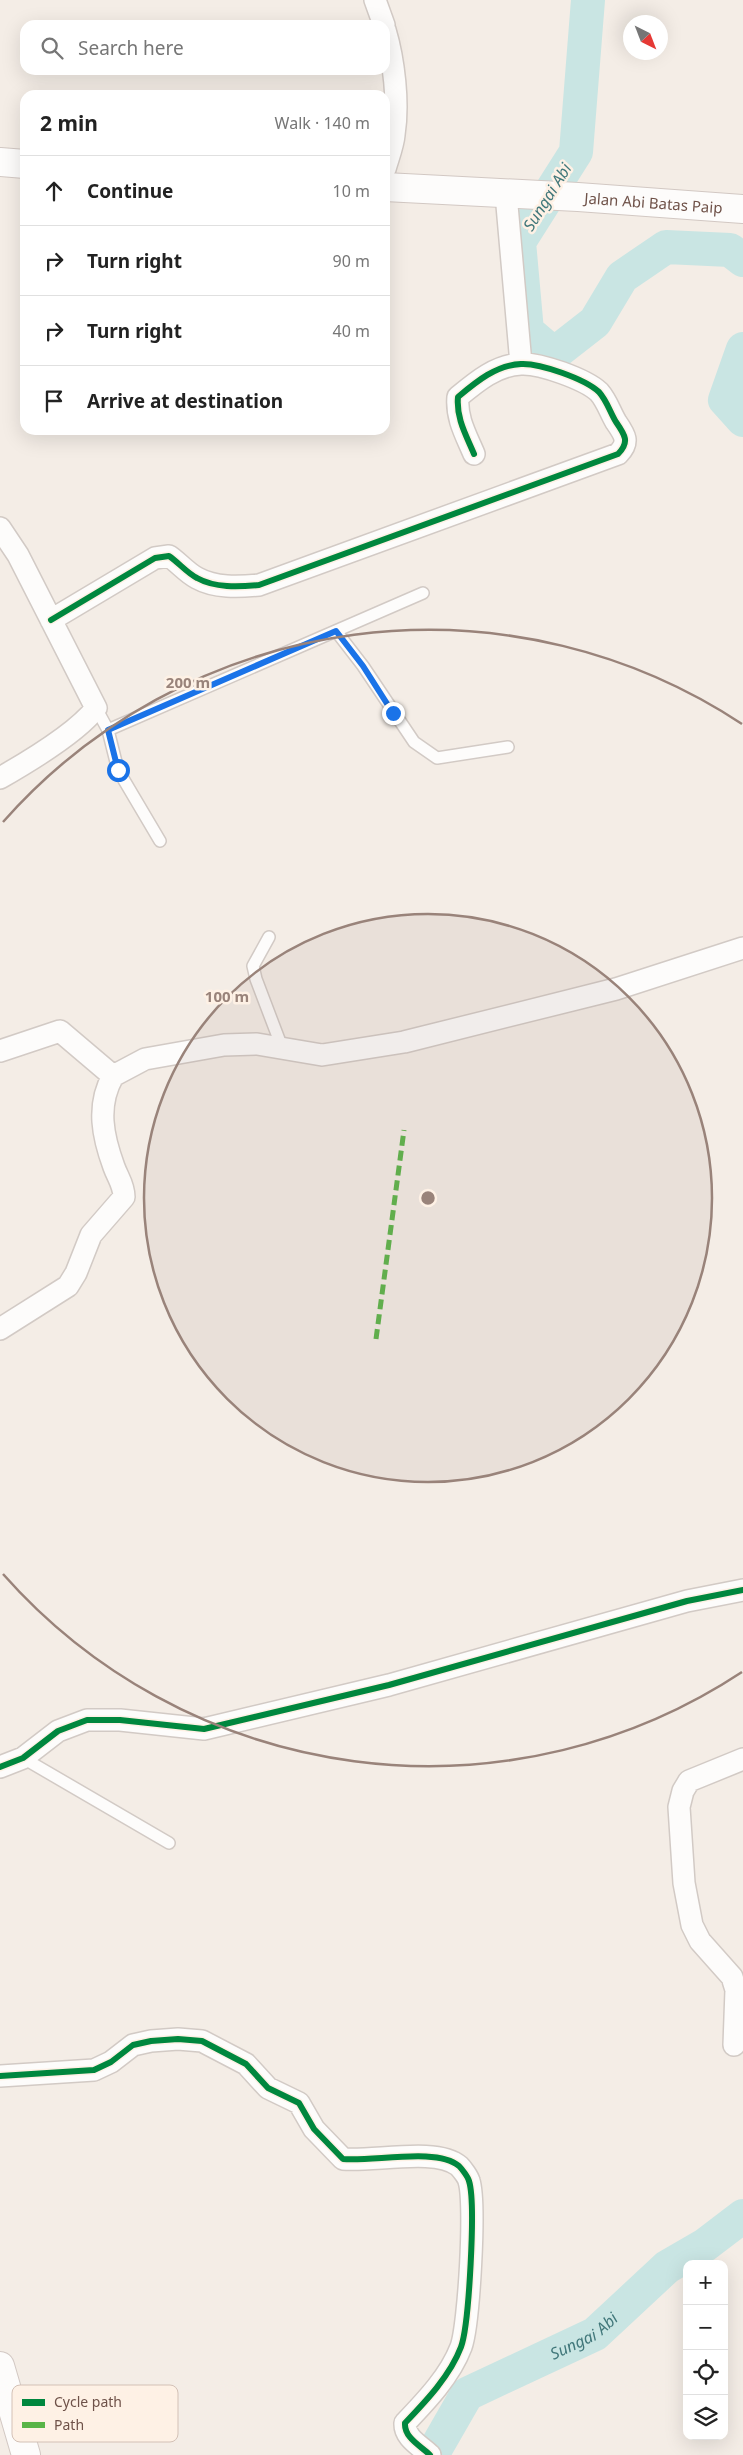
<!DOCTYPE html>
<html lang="en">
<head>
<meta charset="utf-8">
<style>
	body { margin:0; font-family:"Noto Sans",sans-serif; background:#f2f2f2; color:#222 }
	.controls { position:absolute; right:15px; bottom:15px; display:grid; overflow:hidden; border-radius:10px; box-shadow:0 5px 20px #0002 }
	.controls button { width:45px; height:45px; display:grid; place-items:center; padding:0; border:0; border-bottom:1px solid #e0e0e0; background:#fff; color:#222; font:25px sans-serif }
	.compass { position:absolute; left:623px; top:15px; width:45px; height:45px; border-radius:50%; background:#fff; box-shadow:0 5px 20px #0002; rotate:138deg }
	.stop { position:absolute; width:15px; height:15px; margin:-11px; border:4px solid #1a73e8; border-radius:50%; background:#fff }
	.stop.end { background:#1a73e8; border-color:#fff; box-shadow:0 1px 5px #0008 }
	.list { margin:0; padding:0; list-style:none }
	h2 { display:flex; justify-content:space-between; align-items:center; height:65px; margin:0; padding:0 20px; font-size:21px }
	h2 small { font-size:16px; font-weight:400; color:#767676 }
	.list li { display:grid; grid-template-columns:32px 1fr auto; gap:15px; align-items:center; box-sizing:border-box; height:70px; padding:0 20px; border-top:1px solid #e0e0e0 }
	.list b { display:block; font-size:19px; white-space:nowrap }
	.list em { font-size:16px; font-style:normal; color:#767676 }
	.icon { flex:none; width:28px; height:28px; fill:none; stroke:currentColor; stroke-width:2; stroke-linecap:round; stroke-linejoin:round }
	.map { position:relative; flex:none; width:743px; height:2455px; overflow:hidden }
	.search { position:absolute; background:#fff; box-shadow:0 5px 20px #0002; left:20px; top:20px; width:370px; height:55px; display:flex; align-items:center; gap:12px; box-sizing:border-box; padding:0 18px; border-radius:15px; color:#767676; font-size:19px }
	.panel { position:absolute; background:#fff; box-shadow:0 5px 20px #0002; left:20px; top:90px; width:370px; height:345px; border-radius:15px }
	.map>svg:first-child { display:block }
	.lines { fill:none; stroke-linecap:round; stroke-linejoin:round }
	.river { stroke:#c9e5e3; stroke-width:34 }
	.service-casing { stroke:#d2cac5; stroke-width:14 }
	.minor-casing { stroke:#d2cac5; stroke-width:24 }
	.secondary-casing { stroke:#d2c8c3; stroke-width:30 }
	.service { stroke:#fdfcfb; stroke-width:11 }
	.minor { stroke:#fdfcfb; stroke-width:21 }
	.secondary { stroke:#fdfcfb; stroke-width:28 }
	.quiet { stroke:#59b447; stroke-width:5; stroke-dasharray:10 5; stroke-linecap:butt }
	.cycleway-casing { stroke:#fef1e5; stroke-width:9 }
	.cycleway { stroke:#00873e; stroke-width:6 }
	.route { stroke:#1a73e8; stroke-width:6 }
	.ring { fill:none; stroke:#99837a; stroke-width:2.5 }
	.labels { text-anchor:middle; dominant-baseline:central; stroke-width:5; stroke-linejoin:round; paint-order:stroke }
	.street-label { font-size:15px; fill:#6f5249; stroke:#fef1e5 }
	.water-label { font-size:16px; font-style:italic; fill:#42787b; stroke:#fef1e5 }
	.key { fill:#fef1e5; stroke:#d3c1b6; stroke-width:1 }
	.key-label { font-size:14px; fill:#6f5249 }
	.centre { fill:#99837a; stroke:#fef1e5; stroke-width:2.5 }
	.ring-label { font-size:15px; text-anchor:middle; font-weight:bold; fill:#99837a; stroke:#fef1e5; stroke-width:5; stroke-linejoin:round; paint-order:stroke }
</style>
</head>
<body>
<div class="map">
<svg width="743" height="2455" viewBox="0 0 743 2455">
	<rect width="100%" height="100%" fill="#f4ede6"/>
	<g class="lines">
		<g class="river">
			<path d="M588 0 576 152 519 242 527 331 554 354 595 322 622 277 666 247 730 250 743 260"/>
			<path d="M743 349 725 400 743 420"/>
			<path id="s1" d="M432 2455 467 2394 595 2334 667 2267 705 2245 743 2216"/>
		</g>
		<defs>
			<path id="service" d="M336 631 363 666 414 742 437 758 508 747
				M96 708 108 730 118 770 160 841
				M108 730 423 593
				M269 937 253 966 256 979 283 1050
				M23 1758 169 1843"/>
			<path id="minor" d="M375 0 384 25
				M385 30C394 60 399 103 394 135 393 146 388 158 385 169
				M506 194 521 364
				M0 528 18 555 96 708C77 733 28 762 0 778
				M51 620 155 558 169 556C178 562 187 573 197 578 215 588 238 587 259 585L618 454C630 442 625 435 616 422 610 412 607 401 599 392 585 379 540 363 521 364 496 365 476 382 458 397 456 418 466 435 474 454
				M0 1051 60 1031 113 1076C96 1106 103 1137 114 1167 118 1178 124 1185 124 1197L91 1235 76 1273 68 1286 0 1329
				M113 1076 145 1059 224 1045 257 1044 322 1055 404 1042 616 989 743 948
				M0 1767 23 1758 58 1731 87 1720H120L204 1729 389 1685 687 1601 743 1590
				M734 2045 736 1990 732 1977 700 1941 692 1925 684 1883 679 1807 683 1791 689 1781 743 1759
				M0 2076 94 2070 111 2062 133 2045 151 2041 178 2039 202 2041 246 2064 268 2088 299 2103 314 2129 343 2159C373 2162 437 2147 459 2166 462 2169 468 2177 469 2181 476 2203 469 2325 461 2347 450 2376 426 2401 405 2423 404 2438 421 2446 430 2455"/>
			<g id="secondary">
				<path d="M0 162 25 164"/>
				<path id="s2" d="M385 187 578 197 743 209"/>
				<path d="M0 2366 26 2455"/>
			</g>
		</defs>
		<use href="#service" class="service-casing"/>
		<use href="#minor" class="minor-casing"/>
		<use href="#secondary" class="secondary-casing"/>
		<use href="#service" class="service"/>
		<use href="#minor" class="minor"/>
		<use href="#secondary" class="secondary"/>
		<path class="quiet" d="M376 1339 404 1130"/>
		<defs>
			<path id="cycleway" d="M51 620 155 558 169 556C178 562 187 573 197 578 215 588 238 587 259 585L618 454C630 442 625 435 616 422 610 412 607 401 599 392 585 379 540 363 521 364 496 365 476 382 458 397 456 418 466 435 474 454
				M0 1767 23 1758 58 1731 87 1720H120L204 1729 389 1685 687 1601 743 1590
				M0 2076 94 2070 111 2062 133 2045 151 2041 178 2039 202 2041 246 2064 268 2088 299 2103 314 2129 343 2159C373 2162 437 2147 459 2166 462 2169 468 2177 469 2181 476 2203 469 2325 461 2347 450 2376 426 2401 405 2423 404 2438 421 2446 430 2455"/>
		</defs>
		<use href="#cycleway" class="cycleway-casing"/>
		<use href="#cycleway" class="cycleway"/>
	</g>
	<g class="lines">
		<path class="route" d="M118 770 108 730 336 631 363 666 393 713"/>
	</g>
	<circle cx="428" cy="1198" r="284" fill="#99837a" fill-opacity=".12"/>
	<g class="ring">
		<circle cx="428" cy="1198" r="284"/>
		<path d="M742 1672A568 568 0 0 1 3 1574M3 822A568 568 0 0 1 742 724"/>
	</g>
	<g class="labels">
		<g class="street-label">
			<text stroke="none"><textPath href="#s2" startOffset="269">Jalan Abi Batas Paip</textPath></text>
		</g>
		<g class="water-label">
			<text transform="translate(547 197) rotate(-58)">Sungai Abi</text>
			<text stroke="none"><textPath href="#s1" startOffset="201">Sungai Abi</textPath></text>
		</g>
	</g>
	<rect x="12" y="2385" width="166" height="57" rx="8" class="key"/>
	<rect x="22" y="2399" width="23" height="7" fill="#00873e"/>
	<rect x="22" y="2422" width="23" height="6" fill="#59b447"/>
	<g class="key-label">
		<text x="54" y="2407">Cycle path</text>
		<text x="54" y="2430">Path</text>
	</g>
	<circle cx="428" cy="1198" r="8" class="centre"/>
	<g class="ring-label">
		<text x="188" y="688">200 m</text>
		<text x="227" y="1002">100 m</text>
	</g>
</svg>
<div class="controls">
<button>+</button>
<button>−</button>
<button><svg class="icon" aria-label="locate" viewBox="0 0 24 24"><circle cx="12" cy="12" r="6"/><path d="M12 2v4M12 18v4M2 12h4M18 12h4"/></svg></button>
<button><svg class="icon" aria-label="layers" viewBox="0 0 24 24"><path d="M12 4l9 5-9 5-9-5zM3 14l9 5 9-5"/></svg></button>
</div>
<svg class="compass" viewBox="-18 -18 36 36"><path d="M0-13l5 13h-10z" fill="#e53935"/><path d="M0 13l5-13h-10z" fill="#767676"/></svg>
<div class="stop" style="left:118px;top:770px"></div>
<div class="stop end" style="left:393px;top:713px"></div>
<div class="search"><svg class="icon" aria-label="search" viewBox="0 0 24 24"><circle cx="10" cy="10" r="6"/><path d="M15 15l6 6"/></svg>Search here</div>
<section class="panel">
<h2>2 min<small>Walk · 140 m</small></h2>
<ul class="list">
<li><svg class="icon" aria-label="ahead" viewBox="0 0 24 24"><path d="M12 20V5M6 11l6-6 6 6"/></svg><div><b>Continue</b></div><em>10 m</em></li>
<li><svg class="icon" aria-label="right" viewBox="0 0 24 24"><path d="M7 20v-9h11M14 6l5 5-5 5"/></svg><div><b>Turn right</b></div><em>90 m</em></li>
<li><svg class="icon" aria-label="right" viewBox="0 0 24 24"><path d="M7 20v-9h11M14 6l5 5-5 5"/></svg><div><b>Turn right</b></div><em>40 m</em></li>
<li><svg class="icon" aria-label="arrive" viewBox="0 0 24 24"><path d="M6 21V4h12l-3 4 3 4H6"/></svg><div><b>Arrive at destination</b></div></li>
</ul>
</section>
</div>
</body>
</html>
